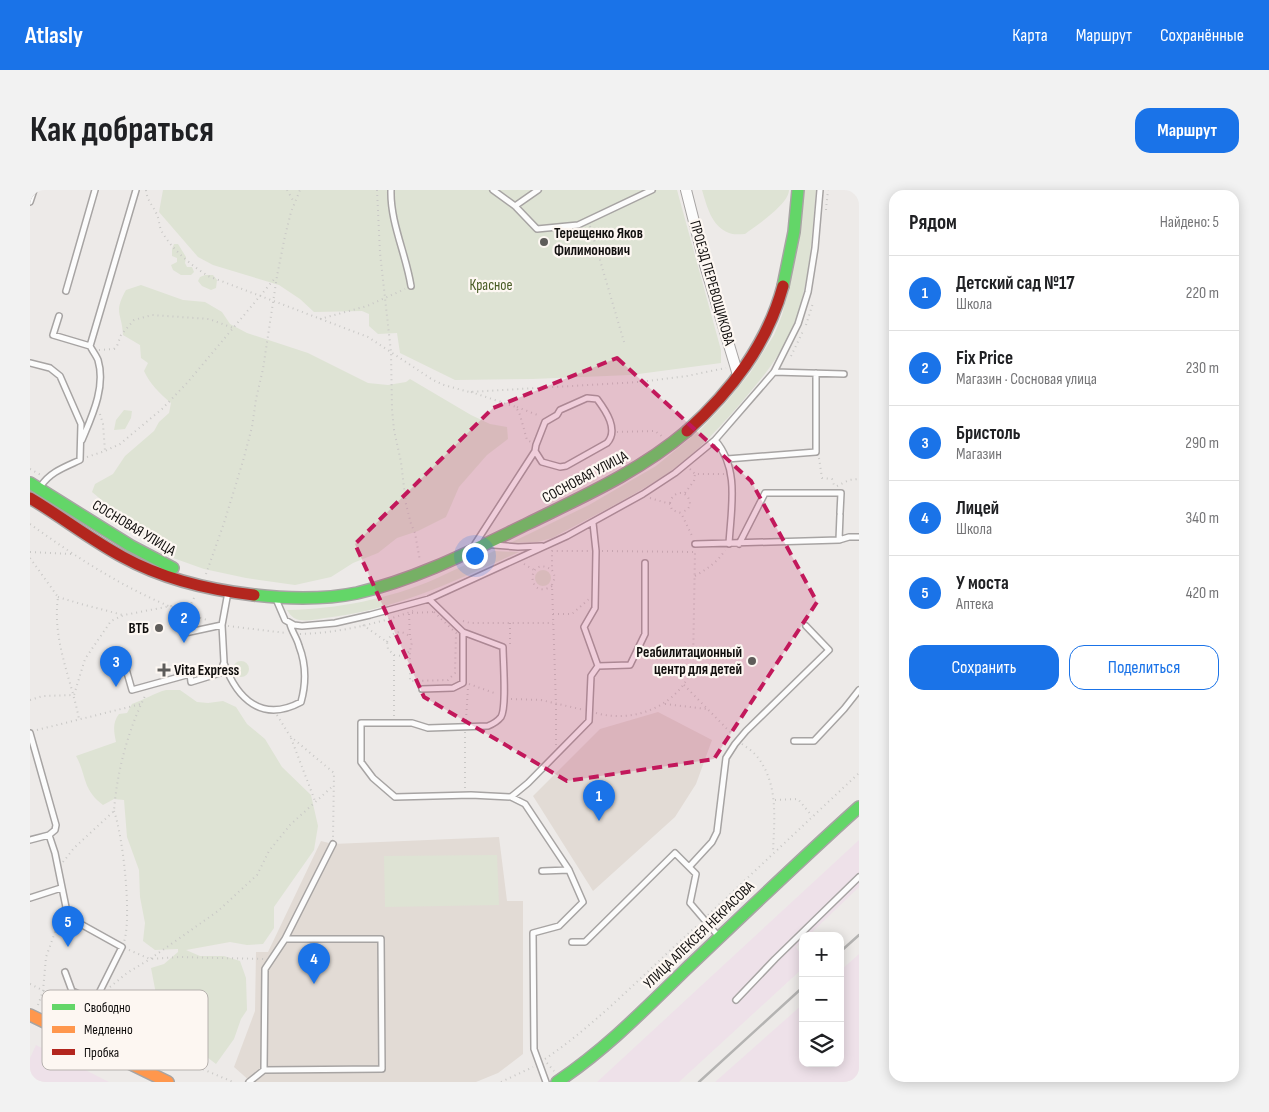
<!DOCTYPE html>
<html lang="ru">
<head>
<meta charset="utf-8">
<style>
	body { margin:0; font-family:"Sofia Sans Condensed",sans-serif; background:#f2f2f2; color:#202124 }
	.controls { position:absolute; right:15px; bottom:15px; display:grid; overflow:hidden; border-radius:10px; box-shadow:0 2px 12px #0003 }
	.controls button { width:45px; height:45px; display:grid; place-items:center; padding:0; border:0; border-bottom:1px solid #e0e0e0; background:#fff; color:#202124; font:25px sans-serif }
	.you { position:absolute; left:444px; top:365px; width:18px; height:18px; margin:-12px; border:4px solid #fff; border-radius:50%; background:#1a73e8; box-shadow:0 0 0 8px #1a73e833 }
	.badge { display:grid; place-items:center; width:32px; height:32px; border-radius:50%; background:#1a73e8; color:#fff; font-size:16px; font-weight:700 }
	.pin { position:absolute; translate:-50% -41px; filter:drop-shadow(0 1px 2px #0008) }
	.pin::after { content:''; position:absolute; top:26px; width:18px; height:15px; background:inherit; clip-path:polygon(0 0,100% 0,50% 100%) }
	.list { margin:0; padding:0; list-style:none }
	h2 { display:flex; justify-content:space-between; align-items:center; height:65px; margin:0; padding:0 20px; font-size:21px }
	h2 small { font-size:16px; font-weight:400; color:#757577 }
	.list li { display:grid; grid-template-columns:32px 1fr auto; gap:15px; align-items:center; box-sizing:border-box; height:75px; padding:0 20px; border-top:1px solid #e0e0e0 }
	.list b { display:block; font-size:19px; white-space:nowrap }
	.list p { margin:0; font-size:16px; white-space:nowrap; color:#757577 }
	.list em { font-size:16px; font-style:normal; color:#757577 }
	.actions { display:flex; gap:10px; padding:15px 20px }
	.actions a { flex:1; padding:11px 0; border:1px solid #1a73e8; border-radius:15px; text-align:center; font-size:18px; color:#1a73e8 }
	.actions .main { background:#1a73e8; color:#fff }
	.icon { flex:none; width:28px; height:28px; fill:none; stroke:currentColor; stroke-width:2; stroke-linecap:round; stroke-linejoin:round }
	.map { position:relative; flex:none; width:829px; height:892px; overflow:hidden; border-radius:15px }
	header { display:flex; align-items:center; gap:30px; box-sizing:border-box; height:70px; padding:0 25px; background:#1a73e8; color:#fff }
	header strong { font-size:24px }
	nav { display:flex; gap:28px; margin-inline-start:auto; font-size:18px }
	.intro { display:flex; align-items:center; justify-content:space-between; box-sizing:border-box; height:120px; padding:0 30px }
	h1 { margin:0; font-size:35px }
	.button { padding:12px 22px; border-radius:15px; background:#1a73e8; color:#fff; font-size:18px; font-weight:700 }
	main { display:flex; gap:30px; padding:0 30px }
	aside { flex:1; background:#fff; border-radius:15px; box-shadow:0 2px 12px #0003 }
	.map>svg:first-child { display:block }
	.built { fill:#e2dbd5 }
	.industrial { fill:#eee1e9 }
	.green { fill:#dee3d4 }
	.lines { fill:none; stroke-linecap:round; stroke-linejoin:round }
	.lane-casing { stroke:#a7a4a3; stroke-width:8 }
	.street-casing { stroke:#a7a4a3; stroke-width:12 }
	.fast-casing { stroke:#a7a4a3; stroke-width:14 }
	.slow-casing { stroke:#a7a4a3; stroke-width:14 }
	.jam-casing { stroke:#a7a4a3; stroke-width:14 }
	.path { stroke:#c9c8c6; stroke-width:2; stroke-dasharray:1 4; stroke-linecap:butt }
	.lane { stroke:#fcfcfc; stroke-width:5 }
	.street { stroke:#fcfcfc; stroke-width:10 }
	.fast { stroke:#63d668; stroke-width:11 }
	.slow { stroke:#ff974d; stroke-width:11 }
	.jam { stroke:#b3261e; stroke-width:11 }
	.rail { stroke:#b4b3b2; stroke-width:2.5 }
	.marked { fill:#c2185b; fill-opacity:0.2; stroke:#c2185b; stroke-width:4; stroke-dasharray:10 6; stroke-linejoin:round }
	.poi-dot { fill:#5e5c5a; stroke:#fdf7f2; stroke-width:2 }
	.labels { text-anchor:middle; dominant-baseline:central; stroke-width:4.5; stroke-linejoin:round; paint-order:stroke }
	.poi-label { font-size:15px; font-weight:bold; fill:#110f0e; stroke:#fdf7f2; text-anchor:start }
	.street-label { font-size:15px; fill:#110f0e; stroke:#fdf7f2 }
	.park-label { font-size:15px; fill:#495c25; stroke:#fdf7f2 }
	.key { fill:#fdf7f2; stroke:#b6b1ae; stroke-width:1 }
	.key-label { font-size:14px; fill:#110f0e }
</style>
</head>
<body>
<header>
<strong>Atlasly</strong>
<nav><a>Карта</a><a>Маршрут</a><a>Сохранённые</a></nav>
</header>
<div class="intro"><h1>Как добраться</h1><a class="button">Маршрут</a></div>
<main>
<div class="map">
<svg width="829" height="892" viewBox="0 0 829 892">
	<rect width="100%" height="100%" fill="#edeae8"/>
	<path class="built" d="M628 522 682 550 666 594 645 627 563 701 503 606 570 539Z
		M469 647 477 711H493V864L468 883 446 892H221L204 877 225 821 226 762H238L291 651 303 654Z"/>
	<path class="industrial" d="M829 650V697L778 746H773V751L766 757 773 768V778L649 892H567Z
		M829 764V892H685L773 814V873H810V781Z
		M6 855 79 892H0V868Z"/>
	<path class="green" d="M133 0H647L691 160V173L601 185 502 189 425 190 370 163 367 143 348 144 339 136V124L332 121 284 122 270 109 249 95 183 75 168 67 129 22Z
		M672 0H759C759 14 726 36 715 44 710 44 703 45 699 43 681 36 677 16 672 0Z
		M775 0H786C782 45 780 92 764 134 753 162 735 185 716 207 694 233 666 264 638 283 601 308 561 327 522 348L508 352 480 353 559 315 626 276 671 239 694 215 720 183 744 145 752 125 759 99Z
		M144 54H148L156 67 155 73 157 77H162L164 82 161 85H151L143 80 141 75 147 72V68L142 66V59Z
		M175 85H183L187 90 186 98 181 100 172 96 168 91 170 87Z
		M111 95 153 110 175 112 192 122 200 134 217 143 278 163 338 193 358 195 376 192 380 189 441 225 460 234 477 237 478 249 457 265 429 297 416 327 388 341 367 348 348 363 323 373 301 387 265 395 216 388 174 379 132 364 115 347 108 337 94 333 86 322 62 302 65 294 83 284 95 266 124 241 129 232 139 223 141 213C130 204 120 194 114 181L118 173 111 168 110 155 93 145C92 123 83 123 96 100Z
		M94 220 102 221 101 228 95 239 84 240 86 230Z
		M464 361 489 362C425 391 366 420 295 428 286 429 273 433 264 428 261 426 259 423 257 420 307 419 359 409 405 389 425 380 445 370 464 361Z
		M505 388a8 8 0 1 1 16 0a8 8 0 1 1-16 0Z
		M203 479a8 8 0 1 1 16 0a8 8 0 1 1-16 0Z
		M136 500H150L167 512 178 513 193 511 206 517 217 534 235 549 252 577 281 605 288 636 284 660 244 717V738L233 754 217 755 200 752 156 760 170 766H194L210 771 216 788 217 820 211 829 204 849 186 874 169 861 159 857 144 839 134 834 131 826 132 818 126 804 121 778 134 774 148 762V759L125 760 113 751 115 733 110 707 109 680 97 647 94 610 84 609 73 615C52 599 57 586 46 566L86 552C84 542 82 533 89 524L97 523 102 514C114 510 124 503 136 500Z
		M467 665 469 715 355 717 354 666Z"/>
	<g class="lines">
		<defs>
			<path id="lane" d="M361 0C360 32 376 64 381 96
				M463 0 485 16 507 39 548 35 622 0
				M0 12 4 0
				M485 16 508 0
				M36 101 65 0
				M29 126 23 145 60 156C62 160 66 165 68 170 76 197 62 226 52 250
				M60 156 106 0
				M0 173 20 178 30 186 51 234 50 270C35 277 20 282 11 296
				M744 182 814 184
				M685 250C710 279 701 318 699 354
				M697 269 786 262V183
				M563 333 566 361 565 418 554 437 568 476 600 475 615 444V373
				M809 350 810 325
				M445 354 505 261 506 255 515 232 527 225 530 220 557 208 567 209C576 221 589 240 577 253L536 276 530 277 512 272 505 261
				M665 354 809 350 819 347H829
				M709 354 735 303H811L810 323
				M464 355 488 357 512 356
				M246 409 255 430 264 435 272 436 305 433 340 425 399 409 537 346 613 304 645 283 685 250 744 182 768 134 778 102 785 58 790 0
				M399 409 433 442 473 457C473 471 477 517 471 527 467 532 463 534 458 536L398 538 382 533H331V572L343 588 365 607 441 605 481 607 495 614 539 680
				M155 443 192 435
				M92 465 102 500 160 484 161 492 190 483 194 472 192 435 198 402
				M194 473C207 509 232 533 271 512 276 494 276 474 269 456 267 448 262 442 260 434
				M392 499 423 498 433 493V442
				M0 543 26 635 25 640 19 645 25 663 38 727 92 757 65 811
				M764 551H784L814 519 829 500
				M481 607 498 593 559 531 561 486 568 476
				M0 650 19 645
				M512 681 539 680 553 712 529 736 503 743 504 859 516 892
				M0 708 31 698
				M689 747 660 713 666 684 659 677 682 652 687 642 696 568 705 554 716 541 799 460 776 436
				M255 749 303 654
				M542 752H555L645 663 659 677
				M35 782 42 801 65 811 49 846
				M706 810 745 769 829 687
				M219 892 234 880 352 879 351 749H255L235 779 234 880"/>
			<path id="street" d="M656 0 675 75 708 185"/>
			<path id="fast" d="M753 96 764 42 768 0
				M0 293 101 356 143 378
				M224 405C258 409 293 410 327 403 388 389 443 360 499 333 554 306 610 281 657 241
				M527 892C575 860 614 820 655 780 713 725 770 670 829 617"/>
			<path id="slow" d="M0 825 138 892"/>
			<path id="jam" d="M657 241C701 201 737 155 753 96
				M0 308C32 327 61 350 93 367 133 389 180 400 224 405"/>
		</defs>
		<use href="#lane" class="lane-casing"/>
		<use href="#street" class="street-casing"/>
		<use href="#fast" class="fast-casing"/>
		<use href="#slow" class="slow-casing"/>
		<use href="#jam" class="jam-casing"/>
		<path class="path" d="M116 0C117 11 123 15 127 25 129 29 129 35 131 40 141 59 161 75 178 86L338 147 403 190 414 195 439 202 609 192 657 186 696 178
			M257 0 264 12
			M347 0 350 63 361 162 362 219 364 240 371 272 376 314 381 334 385 343 390 371
			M796 20 798 0
			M560 36 594 152
			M290 129 337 116 375 99
			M776 135 783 113
			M69 160 84 159 87 156 91 145 104 130 122 125 179 129 203 138
			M761 166 774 139
			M441 202 486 217 490 225 497 250 501 252
			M487 217 510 226
			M70 224 73 234 75 261
			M587 242 625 241 633 247
			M57 267 75 261 90 254 132 219 157 193 246 87
			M789 268 792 288 802 289 804 295
			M0 279 11 285
			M660 279 665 284
			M807 296 819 290 829 289
			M655 303 664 291 665 284H694
			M620 308 640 314 642 320 651 323 663 348
			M640 313C643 299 660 300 660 315L658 319 651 323
			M0 334C54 373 112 410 177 430
			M572 361 665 362
			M0 362 42 364
			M0 368 28 407C22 450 41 488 49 529
			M494 374 504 380
			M176 384 194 333 213 271 222 237 226 209 233 179 247 86 255 46 261 22 270 0
			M665 386C677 379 688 372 695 360
			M522 396C496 412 496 363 522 380
			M28 407 51 414 93 425
			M404 422 426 443 425 483 418 490 380 491V461L382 452 380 447 379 423Z
			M523 424H542L559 409
			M145 431 156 424 165 406
			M433 431 440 433H523
			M480 433V455
			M333 435 357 452 358 459 364 465V528
			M198 436 256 443
			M270 444C308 443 347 434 383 421
			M357 452C361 442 371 439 379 446
			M364 465 372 466 380 461
			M439 494 467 504
			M654 495 703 545
			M481 509 511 510 554 520
			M0 510 13 506 44 505 55 469 81 431 94 425 141 416 148 442
			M635 514 677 519
			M566 523C605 534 650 515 663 476L665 360
			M247 525 260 546 304 583 303 649
			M436 530 438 497
			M7 540 111 514
			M435 542V600
			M261 548 285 611
			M712 554C718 558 725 563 729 569 749 597 744 631 743 663
			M526 555V514L522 395 525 387 522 380V361H559
			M745 610 768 609 782 626
			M84 621C93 646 102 727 94 752
			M33 672 44 658 84 621C87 581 98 540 116 504
			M678 725 829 583
			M99 760 120 769 149 767 234 769
			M0 794 54 821
			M80 797 97 783 120 769 188 721 227 685 239 661 260 635 304 595
			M8 815 13 801 16 767 31 726
			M65 827 144 867 203 892
			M515 869C572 830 618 779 669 734
			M517 873 524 881
			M471 892 503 877"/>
		<use href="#lane" class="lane"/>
		<use href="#street" class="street"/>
		<use href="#fast" class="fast"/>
		<use href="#slow" class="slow"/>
		<use href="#jam" class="jam"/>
		<path class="rail" d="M810 762 829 745
			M669 892 773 797"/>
	</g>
	<path class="marked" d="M587 168 721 291 787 412 684 569 537 591 394 507 325 354 463 218Z"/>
	<g class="poi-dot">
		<circle cx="514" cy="52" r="5"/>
		<circle cx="129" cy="438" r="5"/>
		<circle cx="722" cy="471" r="5"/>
		<path d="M131.5 472.5h5v5h5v5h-5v5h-5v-5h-5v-5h5z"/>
	</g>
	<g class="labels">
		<g class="poi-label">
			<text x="524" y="43">Терещенко Яков<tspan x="524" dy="17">Филимонович</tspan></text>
			<text x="119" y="438" text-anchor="end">ВТБ</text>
			<text x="712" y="462" text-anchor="end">Реабилитационный<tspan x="712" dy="17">центр для детей</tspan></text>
			<text x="144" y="480">Vita Express</text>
		</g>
		<g class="street-label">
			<text transform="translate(682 93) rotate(74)">ПРОЕЗД ПЕРЕВОЩИКОВА</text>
			<text transform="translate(555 287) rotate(-28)">СОСНОВАЯ УЛИЦА</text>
			<text transform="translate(104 338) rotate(31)">СОСНОВАЯ УЛИЦА</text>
			<text transform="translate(669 745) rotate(-44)">УЛИЦА АЛЕКСЕЯ НЕКРАСОВА</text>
		</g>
		<g class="park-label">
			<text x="461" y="95">Красное</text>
		</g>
	</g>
	<rect x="12" y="800" width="166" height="80" rx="8" class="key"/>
	<rect x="22" y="814" width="23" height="6" fill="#63d668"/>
	<rect x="22" y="836" width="23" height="7" fill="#ff974d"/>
	<rect x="22" y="859" width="23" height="6" fill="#b3261e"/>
	<g class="key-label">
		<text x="54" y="822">Свободно</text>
		<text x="54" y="844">Медленно</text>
		<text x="54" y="867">Пробка</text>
	</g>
</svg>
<div class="controls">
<button>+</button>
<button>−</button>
<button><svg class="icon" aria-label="layers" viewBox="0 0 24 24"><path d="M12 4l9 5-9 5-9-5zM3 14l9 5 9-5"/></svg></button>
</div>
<div class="you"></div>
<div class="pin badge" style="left:569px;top:631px">1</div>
<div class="pin badge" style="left:154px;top:453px">2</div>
<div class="pin badge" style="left:86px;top:497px">3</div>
<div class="pin badge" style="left:284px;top:794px">4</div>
<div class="pin badge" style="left:38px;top:757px">5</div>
</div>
<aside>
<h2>Рядом<small>Найдено: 5</small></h2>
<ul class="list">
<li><span class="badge">1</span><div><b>Детский сад №17</b><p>Школа</p></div><em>220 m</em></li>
<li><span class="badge">2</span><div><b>Fix Price</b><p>Магазин · Сосновая улица</p></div><em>230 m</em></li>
<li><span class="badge">3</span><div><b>Бристоль</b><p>Магазин</p></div><em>290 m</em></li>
<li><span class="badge">4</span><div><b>Лицей</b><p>Школа</p></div><em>340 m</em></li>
<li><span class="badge">5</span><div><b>У моста</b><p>Аптека</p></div><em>420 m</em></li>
</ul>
<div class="actions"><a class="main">Сохранить</a><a>Поделиться</a></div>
</aside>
</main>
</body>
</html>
